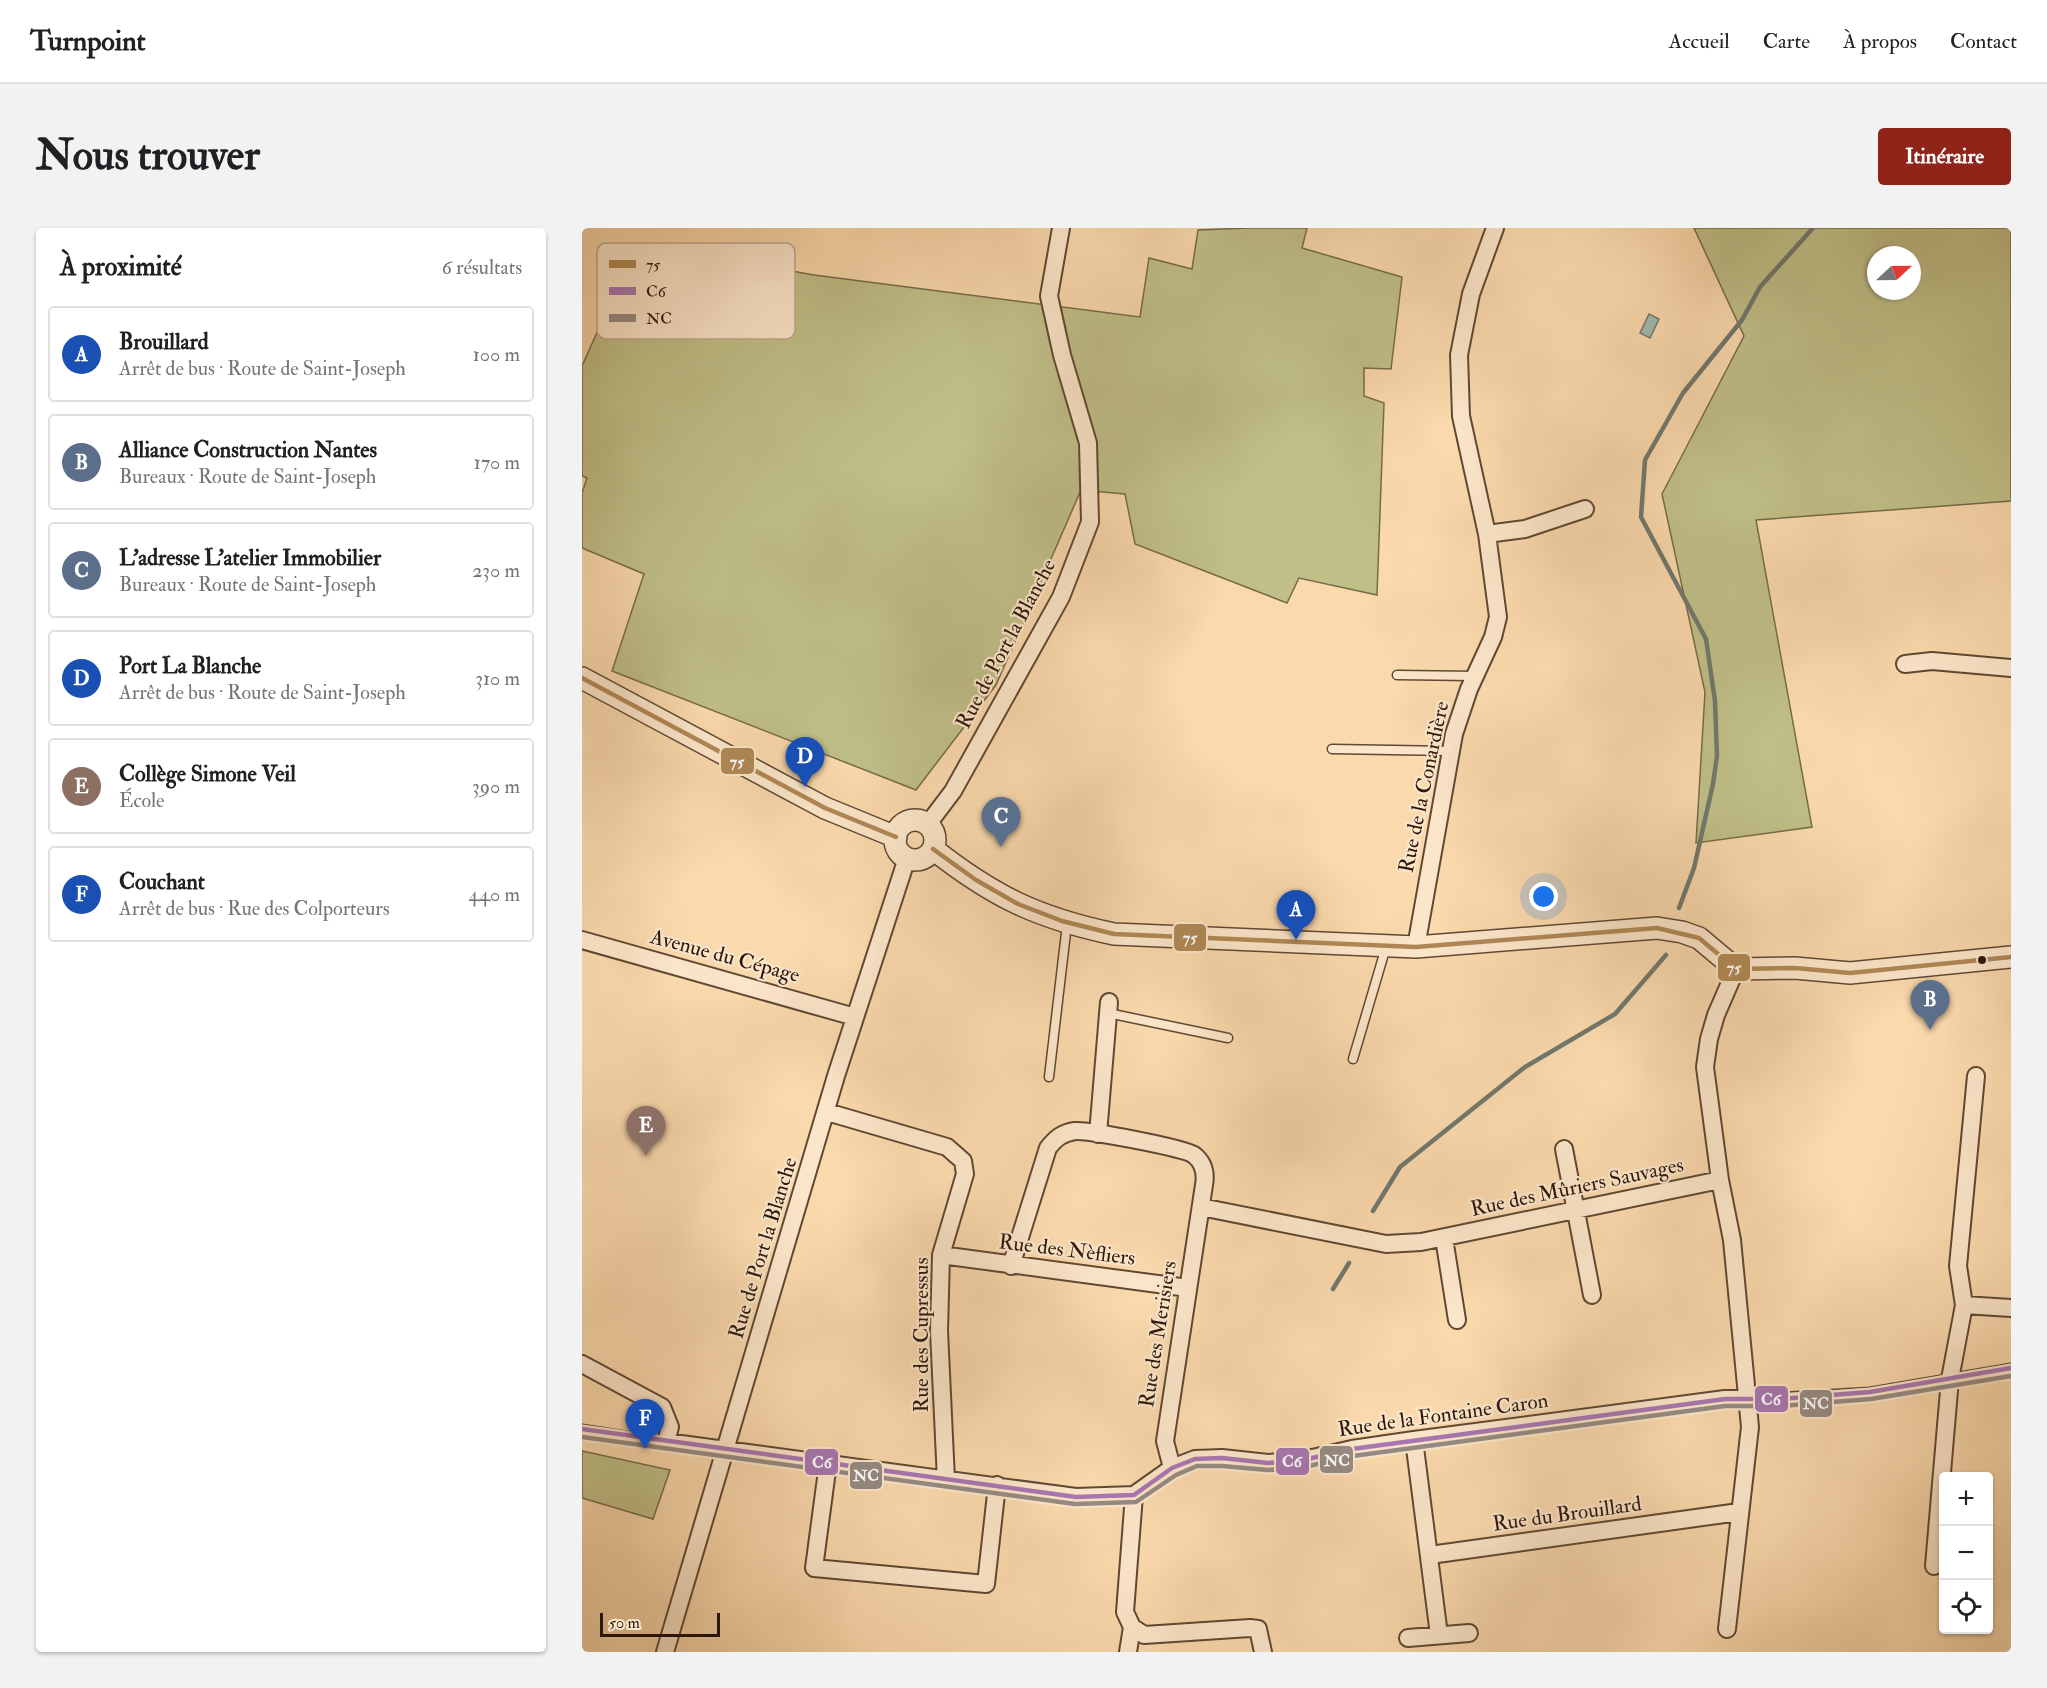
<!DOCTYPE html>
<html lang="fr">
<head>
<meta charset="utf-8">
<style>
	body { margin:0; font-family:"IM FELL Double Pica",serif; background:#f2f2f2; color:#202124 }
	.controls { position:absolute; right:18px; bottom:18px; display:grid; overflow:hidden; border-radius:6px; box-shadow:0 2px 4px #0004 }
	.controls button { width:54px; height:54px; display:grid; place-items:center; padding:0; border:0; border-bottom:2px solid #e0e0e0; background:#fff; color:#202124; font:30px sans-serif }
	.compass { position:absolute; left:1285px; top:18px; width:54px; height:54px; border-radius:50%; background:#fff; box-shadow:0 2px 4px #0004; rotate:68deg }
	.scale { position:absolute; left:18px; bottom:15px; width:120px; box-sizing:border-box; padding-left:6px; border:3px solid #2c170a; border-top:0; font-size:16px; line-height:21px; white-space:nowrap; color:#2c170a; -webkit-text-stroke:4px #fce6ca; paint-order:stroke }
	.you { position:absolute; left:962px; top:669px; width:21px; height:21px; margin:-15px; border:4px solid #fff; border-radius:50%; background:#1a73e8; box-shadow:0 0 0 9px #1a73e833 }
	.badge { display:grid; place-items:center; width:39px; height:39px; border-radius:50%; background:#8f2418; color:#fff; font-size:20px; font-weight:700 }
	.pin { position:absolute; translate:-50% -50px; filter:drop-shadow(0 2px 3px #0008) }
	.pin::after { content:''; position:absolute; top:32px; width:21px; height:18px; background:inherit; clip-path:polygon(0 0,100% 0,50% 100%) }
	.list { margin:0; padding:0; list-style:none }
	h2 { display:flex; justify-content:space-between; align-items:center; height:78px; margin:0; padding:0 24px; font-size:26px }
	h2 small { font-size:20px; font-weight:400; color:#757577 }
	.list li { display:grid; grid-template-columns:39px 1fr auto; gap:18px; align-items:center; box-sizing:border-box; height:96px; margin:0 12px 12px; padding:0 12px; border:2px solid #e0e0e0; border-radius:6px }
	.list b { display:block; font-size:22px; white-space:nowrap }
	.list p { margin:0; font-size:20px; white-space:nowrap; color:#757577 }
	.list em { font-size:20px; font-style:normal; color:#757577 }
	.icon { flex:none; width:33px; height:33px; fill:none; stroke:currentColor; stroke-width:2; stroke-linecap:round; stroke-linejoin:round }
	.map { position:relative; flex:none; width:1429px; height:1424px; overflow:hidden; border-radius:6px }
	header { display:flex; align-items:center; gap:36px; box-sizing:border-box; height:84px; padding:0 30px; background:#fff; border-bottom:2px solid #e0e0e0 }
	header strong { font-size:28px }
	nav { display:flex; gap:33px; margin-inline-start:auto; font-size:21px }
	.intro { display:flex; align-items:center; justify-content:space-between; box-sizing:border-box; height:144px; padding:0 36px }
	h1 { margin:0; font-size:42px }
	.button { padding:15px 27px; border-radius:6px; background:#8f2418; color:#fff; font-size:21px; font-weight:700 }
	main { display:flex; gap:36px; padding:0 36px }
	aside { flex:1; background:#fff; border-radius:6px; box-shadow:0 2px 4px #0004 }
	.map>svg:first-child { display:block }
	.green { fill:#c0bf88; stroke:#766b49; stroke-width:1.5; fill-rule:evenodd }
	.water { fill:#9fb9af; stroke:#71786d; stroke-width:1.5 }
	.lines { fill:none; stroke-linecap:round; stroke-linejoin:round }
	.stream { stroke:#71786d; stroke-width:4.5 }
	.service-casing { stroke:#604833; stroke-width:11 }
	.minor-casing { stroke:#604833; stroke-width:20 }
	.tertiary-casing { stroke:#604833; stroke-width:24 }
	.service { stroke:#fce6ca; stroke-width:8 }
	.minor { stroke:#fce6ca; stroke-width:16 }
	.tertiary { stroke:#fce6ca; stroke-width:21 }
	.bus-1-casing { stroke:#fce6ca; stroke-width:9 }
	.bus-2-casing { stroke:#fce6ca; stroke-width:9 }
	.bus-3-casing { stroke:#fce6ca; stroke-width:9 }
	.bus-1 { stroke:#b08855; stroke-width:4.5 }
	.bus-2 { stroke:#a877b2; stroke-width:4.5 }
	.bus-3 { stroke:#968b84; stroke-width:4.5 }
	.bus-dot { fill:#2c170a; stroke:#fce6ca; stroke-width:2 }
	.labels { text-anchor:middle; dominant-baseline:central; stroke-width:4.5; stroke-linejoin:round; paint-order:stroke }
	.street-label { font-size:21px; fill:#2c170a; stroke:#fce6ca }
	.key { fill:#fce6ca; stroke:#bea890; stroke-width:1.5 }
	.key-label { font-size:16px; fill:#2c170a }
	.line-badge { stroke:#fce6ca; stroke-width:2 }
	.badge-label { font-size:16px; text-anchor:middle; font-weight:bold; fill:#fff }
</style>
</head>
<body>
<header>
<strong>Turnpoint</strong>
<nav><a>Accueil</a><a>Carte</a><a>À propos</a><a>Contact</a></nav>
</header>
<div class="intro"><h1>Nous trouver</h1><a class="button">Itinéraire</a></div>
<main>
<aside>
<h2>À proximité<small>6 résultats</small></h2>
<ul class="list">
<li><span class="badge" style="background:#1a4fb4">A</span><div><b>Brouillard</b><p>Arrêt de bus · Route de Saint-Joseph</p></div><em>100 m</em></li>
<li><span class="badge" style="background:#5c6f8a">B</span><div><b>Alliance Construction Nantes</b><p>Bureaux · Route de Saint-Joseph</p></div><em>170 m</em></li>
<li><span class="badge" style="background:#5c6f8a">C</span><div><b>L'adresse L'atelier Immobilier</b><p>Bureaux · Route de Saint-Joseph</p></div><em>230 m</em></li>
<li><span class="badge" style="background:#1a4fb4">D</span><div><b>Port La Blanche</b><p>Arrêt de bus · Route de Saint-Joseph</p></div><em>310 m</em></li>
<li><span class="badge" style="background:#8d6e63">E</span><div><b>Collège Simone Veil</b><p>École</p></div><em>390 m</em></li>
<li><span class="badge" style="background:#1a4fb4">F</span><div><b>Couchant</b><p>Arrêt de bus · Rue des Colporteurs</p></div><em>440 m</em></li>
</ul>
</aside>
<div class="map">
<svg width="1429" height="1424" viewBox="0 0 1429 1424">
	<rect width="100%" height="100%" fill="#fad9ad"/>
	<filter id="stains"><feTurbulence type="fractalNoise" baseFrequency=".00333" numOctaves="4"/><feColorMatrix values="0 0 0 0 .2 0 0 0 0 .09 0 0 0 0 .02 0 0 0 .5 -.17"/></filter>
	<radialGradient id="worn" r=".72"><stop offset=".6" stop-color="#630" stop-opacity="0"/><stop offset="1" stop-color="#630" stop-opacity=".3"/></radialGradient>
	<path class="green" d="M666 0H725L720 20 820 49 809 141 782 140V168L802 175 795 367 717 350 705 375 553 316 543 266 499 262 414 457 334 562 30 443 62 346 0 320V265L5 250 0 248V138L51 24 80 19 232 47 558 89 567 30 610 41 616 2Z
		M1112 0H1429V273L1174 292 1230 599 1114 615 1123 464 1080 266 1162 108ZM1294 27H1330V63H1294Z
		M0 1223 88 1242 71 1291 0 1270Z"/>
	<path class="water" d="M1067 86 1077 91 1068 110 1058 105Z"/>
	<g class="lines">
		<path class="stream" d="M1097 680 1112 640 1131 556 1135 528 1133 473 1124 411 1059 289 1063 232 1101 165 1160 92 1178 59 1231 0
			M791 983 818 939 943 839 1033 786 1084 727
			M751 1061 767 1035"/>
		<defs>
			<path id="service" d="M815 447 893 448
				M750 521 869 523
				M526 785 646 810
				M771 831 804 719
				M467 849 485 696
				M1165 1171 1288 1164 1429 1140
				M0 1201 84 1214"/>
			<path id="minor" d="M905 306 943 301 1003 281
				M1323 436 1350 433 1429 440
				M346 596 371 563 479 369 508 294 506 215 480 127 467 68 479 0
				M0 712 273 789
				M834 719 872 506 887 461 911 409 916 389 905 306 879 188 877 127 889 66 913 0
				M245 884 365 919 381 933 383 946 359 1027 357 1103 364 1252
				M516 906 527 774
				M982 921 1010 1067
				M619 979 804 1016 839 1014 1138 952
				M862 1010 875 1092
				M359 1027 606 1060
				M429 1038 466 920C474 910 480 905 493 903 507 902 602 920 612 927 622 935 624 946 622 957L583 1213 590 1240
				M1382 1077 1429 1080
				M0 1136 80 1179 88 1199 84 1214 494 1269 552 1267 590 1240 613 1231 640 1230 686 1235 717 1233 770 1221 832 1212 1143 1171H1165
				M832 1212 857 1407
				M246 1235 232 1340 404 1356 415 1257
				M552 1267 543 1384 550 1399 562 1407 668 1400 676 1401 681 1424
				M848 1327 1157 1284
				M1352 1338 1368 1151 1382 1077 1376 1038 1394 848
				M1145 1401 1168 1199 1150 1012 1138 952 1123 839 1127 811 1134 787 1154 741
				M826 1410 887 1405
				M83 1424 254 848 325 630
				M546 1424 550 1399"/>
			<path id="tertiary" d="M0 450 243 580 314 609
				M313 612a20 20 0 1 1 40 0a20 20 0 1 1-40 0Z
				M351 621C412 669 456 690 532 706L834 719 1075 700 1100 704 1117 710 1154 741 1213 740 1268 745 1429 729"/>
		</defs>
		<use href="#service" class="service-casing"/>
		<use href="#minor" class="minor-casing"/>
		<use href="#tertiary" class="tertiary-casing"/>
		<use href="#service" class="service"/>
		<use href="#minor" class="minor"/>
		<use href="#tertiary" class="tertiary"/>
		<defs>
			<path id="bus-1" d="M0 450 243 580 314 609
				M351 621 394 652 436 676 480 693 532 706 834 719 1075 700 1117 710 1154 741 1213 740 1268 745 1429 729"/>
			<path id="bus-2" d="M0 1201 494 1269 552 1267 590 1240 613 1231 640 1230 686 1235 717 1233 770 1221 1143 1171H1198L1288 1164 1429 1140"/>
			<path id="bus-3" d="M0 1209 493 1276 554 1274 594 1247 615 1238H640L686 1242 718 1240 771 1228 1143 1178H1199L1289 1171 1429 1148"/>
		</defs>
		<use href="#bus-1" class="bus-1-casing"/>
		<use href="#bus-2" class="bus-2-casing"/>
		<use href="#bus-3" class="bus-3-casing"/>
		<use href="#bus-1" class="bus-1"/>
		<use href="#bus-2" class="bus-2"/>
		<use href="#bus-3" class="bus-3"/>
	</g>
	<circle class="bus-dot" cx="1400" cy="732" r="5"/>
	<g class="labels">
		<g class="street-label">
			<text transform="translate(424 416) rotate(-62)">Rue de Port la Blanche</text>
			<text transform="translate(842 559) rotate(-78)">Rue de la Conardière</text>
			<text transform="translate(143 728) rotate(15)">Avenue du Cépage</text>
			<text transform="translate(995 959) rotate(-12)">Rue des Mûriers Sauvages</text>
			<text transform="translate(181 1020) rotate(-73)">Rue de Port la Blanche</text>
			<text transform="translate(485 1022) rotate(7)">Rue des Nèfliers</text>
			<text transform="translate(576 1106) rotate(-81)">Rue des Merisiers</text>
			<text transform="translate(339 1107) rotate(-90)">Rue des Cupressus</text>
			<text transform="translate(861 1187) rotate(-8)">Rue de la Fontaine Caron</text>
			<text transform="translate(985 1286) rotate(-8)">Rue du Brouillard</text>
		</g>
	</g>
	<rect x="15" y="15" width="198" height="96" rx="9" class="key"/>
	<rect x="27" y="32" width="27" height="8" fill="#b08855"/>
	<rect x="27" y="59" width="27" height="8" fill="#a877b2"/>
	<rect x="27" y="86" width="27" height="8" fill="#968b84"/>
	<g class="key-label">
		<text x="64" y="42">75</text>
		<text x="64" y="69">C6</text>
		<text x="64" y="96">NC</text>
	</g>
	<g class="line-badge">
		<rect x="138" y="519" width="35" height="28" rx="6" fill="#b08855"/>
		<rect x="591" y="695" width="34" height="29" rx="6" fill="#b08855"/>
		<rect x="1135" y="725" width="34" height="29" rx="6" fill="#b08855"/>
		<rect x="1172" y="1157" width="35" height="28" rx="6" fill="#a877b2"/>
		<rect x="1217" y="1161" width="34" height="29" rx="6" fill="#968b84"/>
		<rect x="737" y="1217" width="35" height="29" rx="6" fill="#968b84"/>
		<rect x="693" y="1219" width="35" height="29" rx="6" fill="#a877b2"/>
		<rect x="222" y="1220" width="35" height="28" rx="6" fill="#a877b2"/>
		<rect x="267" y="1233" width="34" height="29" rx="6" fill="#968b84"/>
	</g>
	<g class="badge-label">
		<text x="155" y="539">75</text>
		<text x="608" y="715">75</text>
		<text x="1152" y="745">75</text>
		<text x="1189" y="1177">C6</text>
		<text x="1234" y="1181">NC</text>
		<text x="755" y="1238">NC</text>
		<text x="710" y="1239">C6</text>
		<text x="240" y="1240">C6</text>
		<text x="284" y="1253">NC</text>
	</g>
	<rect width="100%" height="100%" filter="url(#stains)"/>
	<rect width="100%" height="100%" fill="url(#worn)"/>
</svg>
<div class="controls">
<button>+</button>
<button>−</button>
<button><svg class="icon" aria-label="locate" viewBox="0 0 24 24"><circle cx="12" cy="12" r="6"/><path d="M12 2v4M12 18v4M2 12h4M18 12h4"/></svg></button>
</div>
<svg class="compass" viewBox="-18 -18 36 36"><path d="M0-13l5 13h-10z" fill="#e53935"/><path d="M0 13l5-13h-10z" fill="#757577"/></svg>
<div class="scale">50 m</div>
<div class="you"></div>
<div class="pin badge" style="left:714px;top:712px;background:#1a4fb4">A</div>
<div class="pin badge" style="left:1348px;top:802px;background:#5c6f8a">B</div>
<div class="pin badge" style="left:419px;top:619px;background:#5c6f8a">C</div>
<div class="pin badge" style="left:223px;top:559px;background:#1a4fb4">D</div>
<div class="pin badge" style="left:64px;top:928px;background:#8d6e63">E</div>
<div class="pin badge" style="left:63px;top:1221px;background:#1a4fb4">F</div>
</div>
</main>
</body>
</html>
